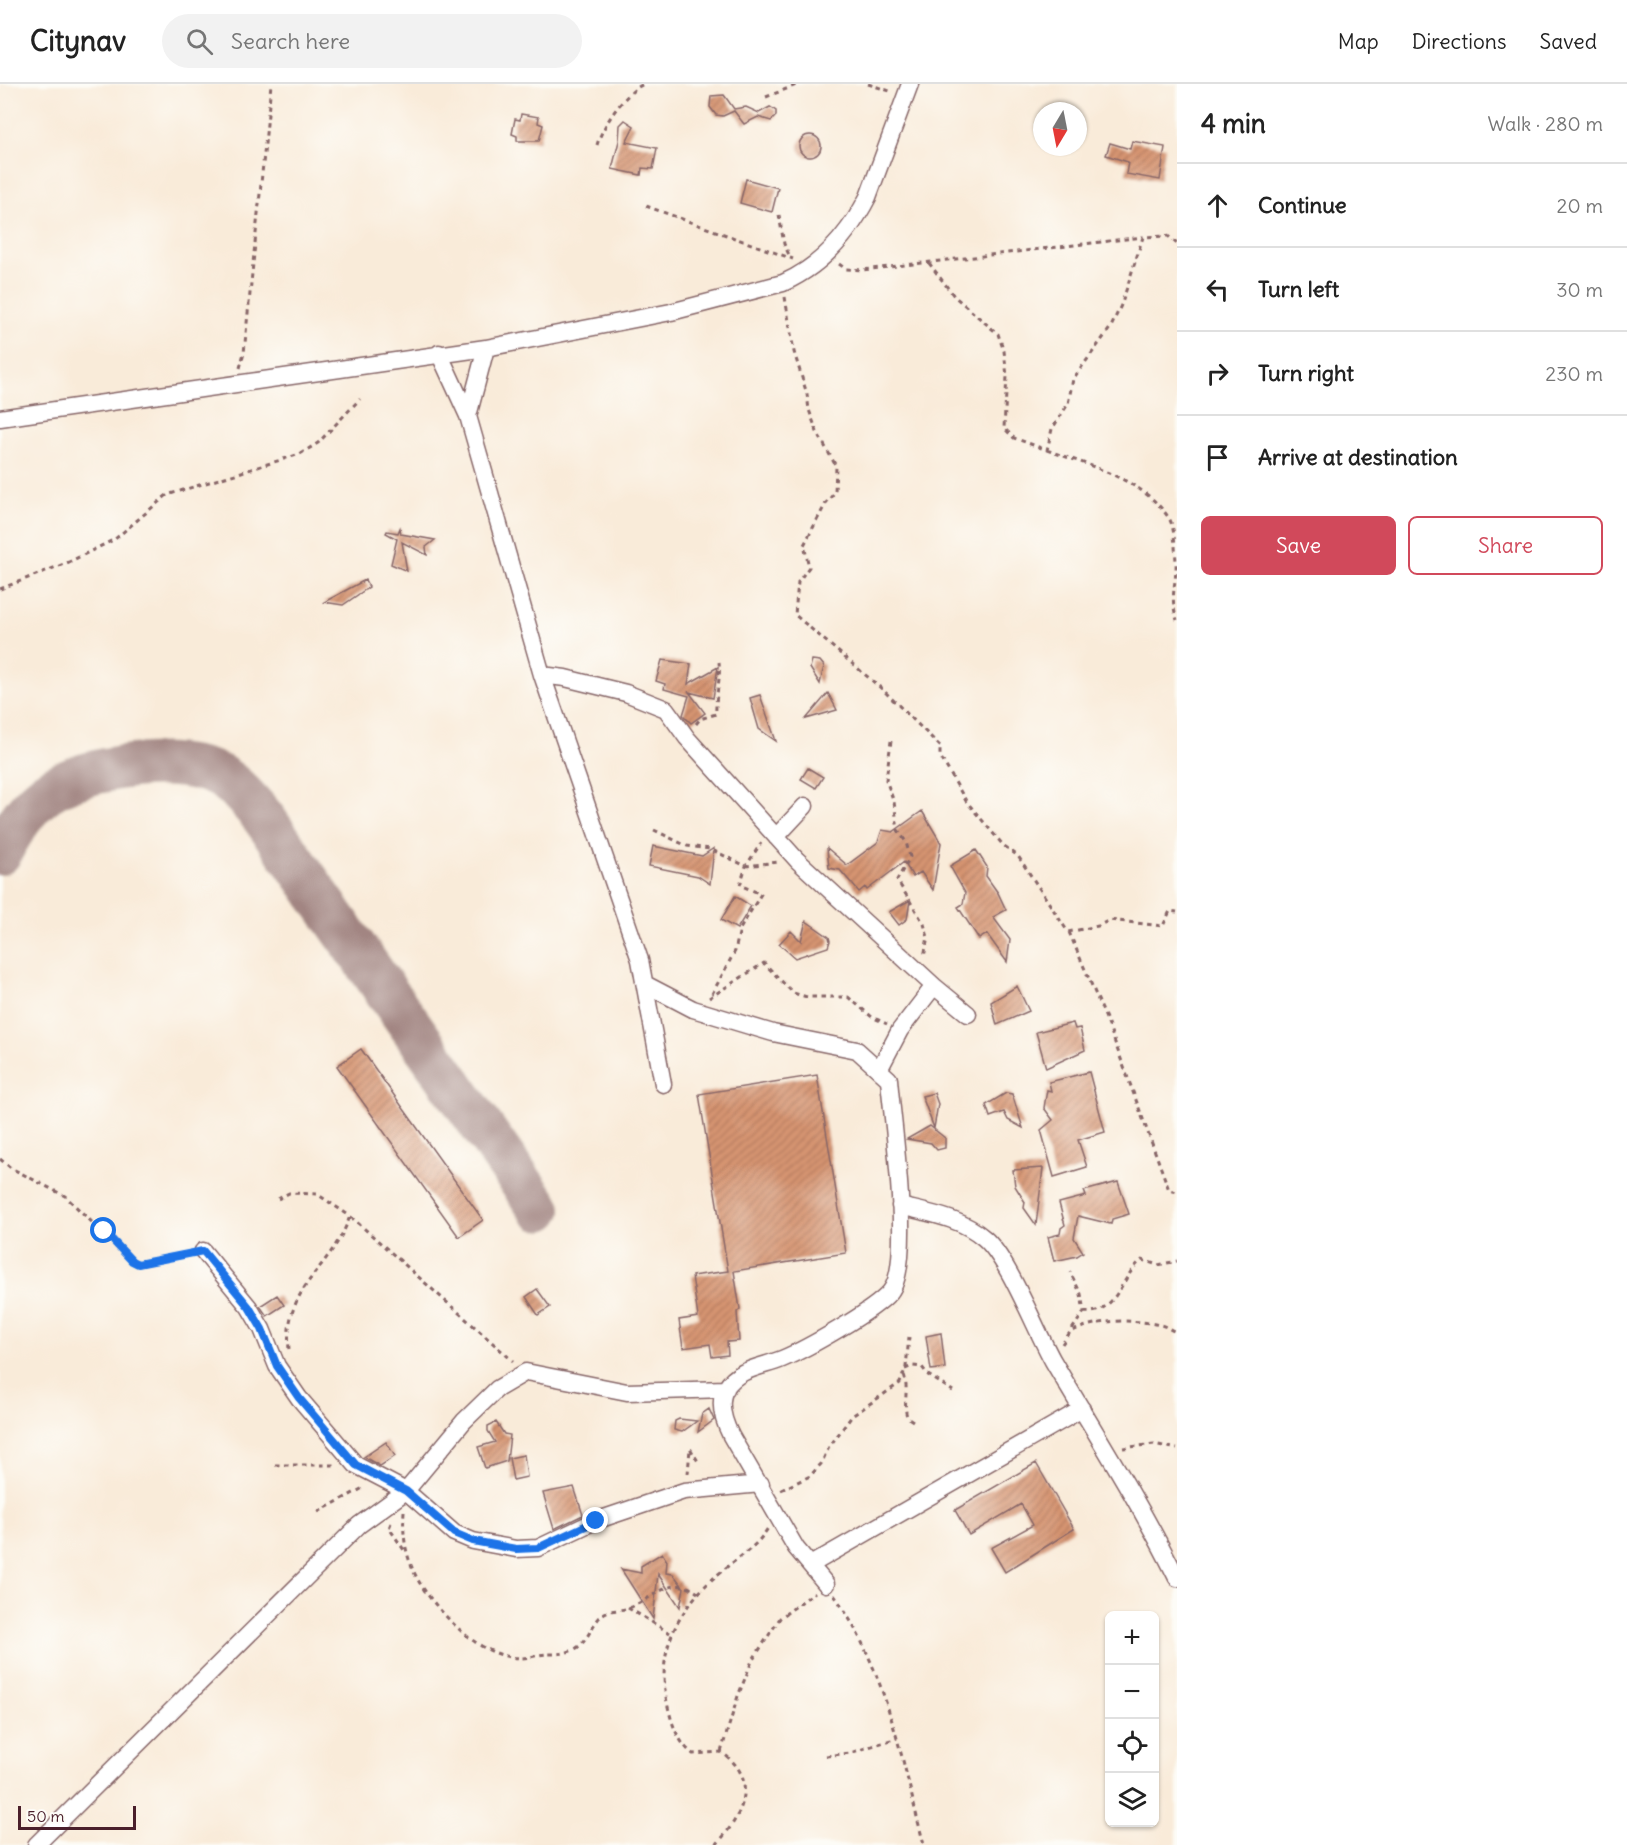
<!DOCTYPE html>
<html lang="en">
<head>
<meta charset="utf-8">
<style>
	body { margin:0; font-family:Delius,sans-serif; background:#f2f2f2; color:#222 }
	.controls { position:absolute; right:18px; bottom:18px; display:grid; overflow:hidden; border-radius:9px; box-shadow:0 2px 4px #0004 }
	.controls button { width:54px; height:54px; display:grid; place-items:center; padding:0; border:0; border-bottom:2px solid #e0e0e0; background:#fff; color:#222; font:30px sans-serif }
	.compass { position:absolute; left:1033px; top:18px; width:54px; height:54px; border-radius:50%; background:#fff; box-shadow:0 2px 4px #0004; rotate:190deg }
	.scale { position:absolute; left:18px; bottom:15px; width:118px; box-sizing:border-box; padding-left:6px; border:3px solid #4a1f2b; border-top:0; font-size:16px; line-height:21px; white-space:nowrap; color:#4a1f2b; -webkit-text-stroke:4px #fdfcf7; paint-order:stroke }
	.stop { position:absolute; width:18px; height:18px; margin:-14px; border:4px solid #1a73e8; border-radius:50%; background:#fff }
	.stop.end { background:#1a73e8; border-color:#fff; box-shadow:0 2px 6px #0008 }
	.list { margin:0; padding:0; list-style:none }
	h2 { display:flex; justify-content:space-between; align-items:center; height:78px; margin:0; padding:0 24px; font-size:26px }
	h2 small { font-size:20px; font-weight:400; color:#767676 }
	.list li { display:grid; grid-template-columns:39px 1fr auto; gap:18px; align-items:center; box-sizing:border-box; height:84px; padding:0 24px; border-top:2px solid #e0e0e0 }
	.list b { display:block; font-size:22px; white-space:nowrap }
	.list em { font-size:20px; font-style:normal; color:#767676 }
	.actions { display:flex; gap:12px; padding:18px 24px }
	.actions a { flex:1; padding:14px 0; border:2px solid #d1495b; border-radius:9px; text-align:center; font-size:21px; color:#d1495b }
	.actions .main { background:#d1495b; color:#fff }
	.icon { flex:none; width:33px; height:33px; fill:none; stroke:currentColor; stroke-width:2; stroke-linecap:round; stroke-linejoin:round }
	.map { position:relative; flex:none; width:1177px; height:1761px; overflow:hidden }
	header { display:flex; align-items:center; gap:36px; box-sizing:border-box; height:84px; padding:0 30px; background:#fff; border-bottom:2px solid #e0e0e0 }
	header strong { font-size:28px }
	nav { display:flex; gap:33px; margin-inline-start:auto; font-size:21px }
	.search { width:420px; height:54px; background:#f2f2f2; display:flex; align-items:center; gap:15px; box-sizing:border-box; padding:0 21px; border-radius:33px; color:#767676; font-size:22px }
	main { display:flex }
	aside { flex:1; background:#fff }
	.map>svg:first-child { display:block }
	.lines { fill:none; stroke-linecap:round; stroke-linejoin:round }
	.taxiway { stroke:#a28582; stroke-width:44 }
	.building { fill:url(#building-hatch) }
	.minor-casing { stroke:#876668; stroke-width:19 }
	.path { stroke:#876668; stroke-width:3; stroke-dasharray:4.5 4.5; stroke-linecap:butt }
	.minor { stroke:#fff; stroke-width:16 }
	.route { stroke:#1a73e8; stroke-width:8 }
</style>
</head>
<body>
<header>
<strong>Citynav</strong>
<div class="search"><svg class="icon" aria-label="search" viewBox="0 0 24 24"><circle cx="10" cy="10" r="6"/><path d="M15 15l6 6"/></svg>Search here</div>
<nav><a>Map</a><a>Directions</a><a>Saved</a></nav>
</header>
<main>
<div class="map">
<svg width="1177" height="1761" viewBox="0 0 1177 1761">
	<defs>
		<pattern id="building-hatch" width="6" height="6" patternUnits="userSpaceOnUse" patternTransform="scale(1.5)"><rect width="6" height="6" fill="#d69471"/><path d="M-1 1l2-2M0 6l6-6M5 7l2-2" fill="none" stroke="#b0785d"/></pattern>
	</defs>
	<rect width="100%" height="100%" fill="#fdfcf7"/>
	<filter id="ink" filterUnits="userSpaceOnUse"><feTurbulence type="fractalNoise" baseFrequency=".0167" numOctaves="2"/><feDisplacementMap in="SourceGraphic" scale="12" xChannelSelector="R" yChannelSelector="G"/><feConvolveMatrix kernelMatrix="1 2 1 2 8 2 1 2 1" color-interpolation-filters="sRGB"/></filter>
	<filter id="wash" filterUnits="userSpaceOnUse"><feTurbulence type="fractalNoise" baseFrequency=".008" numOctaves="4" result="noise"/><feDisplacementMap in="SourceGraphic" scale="24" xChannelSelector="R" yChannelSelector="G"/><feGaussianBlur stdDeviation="1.35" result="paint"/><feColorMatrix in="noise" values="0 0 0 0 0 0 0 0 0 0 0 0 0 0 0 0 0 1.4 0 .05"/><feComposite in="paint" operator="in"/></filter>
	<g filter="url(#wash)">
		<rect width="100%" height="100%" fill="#f9ebd9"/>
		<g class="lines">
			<path class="taxiway" d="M0 769C11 748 27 722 47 708 85 682 178 670 220 692 237 702 250 718 263 733L540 1125"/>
		</g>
		<g id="blocks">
			<path class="building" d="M724 11 734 25 746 23 759 29 770 23 776 27V32L771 37 758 33 744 40 734 27 723 32 716 31 710 23 711 12Z
				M521 30 539 33 538 39 543 41 539 57H517V52L512 50 515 35 520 36Z
				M625 36 634 42 626 58 657 64 653 85 642 84 641 91 612 85 619 57 620 41Z
				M799 62a11 11 0 1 1 22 0a11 11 0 1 1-22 0Z
				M1132 57 1165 63 1160 96 1126 90 1128 78 1106 71 1110 59 1130 65Z
				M746 95 778 104 772 128 740 119Z
				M400 444 401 450 435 456 426 463 427 471 402 458 407 487 391 480 397 455 386 449 387 447 398 449Z
				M365 496 369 503 343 521 324 518Z
				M662 576 691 580 688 600 718 583 713 614 689 608 705 629 691 639 683 631 689 612 664 605 665 600 656 597Z
				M812 576 820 577 824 582 820 600 810 584Z
				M828 609 837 626 806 635Z
				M760 611 776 657 759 645 750 614Z
				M808 684 823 693 816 704 801 695Z
				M922 727 941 759 933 806 921 788 913 793 904 778 867 806 865 803 859 808 840 786 829 784 827 764 847 781 878 758 882 746 893 748Z
				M653 762 702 772 714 764 710 800 698 792 649 782Z
				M976 766 987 783 986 792 998 809 1006 826 993 833 1010 856 1007 878 987 850 979 855 958 823 963 820 965 809 950 782Z
				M735 812 751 822 737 845 721 836Z
				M910 816 907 835 899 841 889 828Z
				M806 837 829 853 830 857 828 863 795 874 779 860 791 847 801 857Z
				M1017 902 1029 927 997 941 991 918Z
				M1073 939 1075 945 1080 944 1085 966 1046 984 1036 948Z
				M361 965 483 1136 459 1153 337 982Z
				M1089 988 1105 1048 1078 1056 1087 1083 1054 1093 1041 1046 1053 1036 1044 1024 1047 1006 1051 1007 1049 998Z
				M817 991 846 1169 734 1187 740 1225 737 1228 739 1257 727 1258 728 1271 712 1273 710 1260 683 1264 679 1236 698 1233 692 1192 728 1187 699 1010Z
				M934 1009 938 1020 934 1044 922 1012Z
				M1006 1009 1012 1010 1023 1044 1008 1036 1004 1028 990 1033 986 1021Z
				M930 1042 945 1054V1064L937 1066 931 1059 907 1055Z
				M1043 1084 1036 1141 1024 1124 1025 1118 1015 1102 1013 1086Z
				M1118 1098 1129 1130 1112 1135 1111 1140 1078 1132 1074 1154 1083 1168 1077 1172 1054 1177 1048 1153 1060 1150 1061 1144 1065 1141 1059 1119 1086 1112 1084 1107Z
				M537 1205 550 1223 538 1231 526 1213Z
				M277 1211 284 1221 267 1232 260 1222Z
				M941 1249 945 1284 931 1286 926 1252Z
				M709 1325 714 1336 698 1348 702 1330Z
				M679 1335 697 1337 682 1348 674 1346 675 1337Z
				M496 1338 504 1350 510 1351 507 1377 485 1384 478 1363 495 1358 488 1347V1342Z
				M386 1358 395 1372 380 1382 364 1373Z
				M524 1371 527 1393 513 1396 509 1374Z
				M1036 1379 1074 1445 1005 1488 991 1464 1033 1441 1021 1420 969 1451 955 1426Z
				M574 1403 583 1431 554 1445 543 1409Z
				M662 1469 667 1477 666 1489 673 1490 684 1504 680 1523 658 1490 653 1535 621 1485 641 1489V1482Z"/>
		</g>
	</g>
	<g filter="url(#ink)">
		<use href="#blocks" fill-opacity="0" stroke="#876668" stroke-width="1.5"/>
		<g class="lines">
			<defs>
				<path id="minor" d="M439 269 468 332 542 591 640 876 663 1000
					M468 332 486 264
					M0 334 486 264 671 228 783 199C821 182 849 150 868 113L910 0
					M542 591 565 594 626 609 666 625 687 654 797 776 934 902 900 946 880 984
					M776 753 805 722
					M645 900 693 925 773 949 857 966 889 995C892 1035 914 1180 890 1208 874 1227 806 1265 782 1275 763 1283 738 1284 726 1304 717 1319 724 1338 731 1352L796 1464 826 1500
					M934 902 968 930
					M900 1122C928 1129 961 1134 984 1154 1008 1174 1036 1247 1053 1277 1095 1349 1140 1419 1177 1494
					M203 1167 249 1223 262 1245 277 1282 299 1314 356 1381 406 1407 454 1449 473 1457 516 1465 538 1464 595 1437 684 1407 761 1400
					M812 1480 1082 1325
					M36 1761 359 1441 406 1407 464 1337 497 1305 526 1288 627 1308 726 1305"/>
			</defs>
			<use href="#minor" class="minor-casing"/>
			<path class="path" d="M868 0 890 7
				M766 13 799 0
				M597 61C602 42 626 7 644 0
				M646 122 793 175
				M779 131 784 160 790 173
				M929 179 954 212 998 250 1004 267 1007 292 1004 344 1014 354 1047 366 1052 345 1068 320 1073 295 1111 243 1122 219 1143 153 1168 152 1177 160
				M839 180 846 185 863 186 1143 153
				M785 213 794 268 807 310 809 326 817 348 836 382 835 408 826 419 804 461 809 483 798 498 795 531 882 605 940 662V672L966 717 1003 761 1018 772 1068 848 1098 842 1110 836 1163 842 1170 827 1177 828
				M240 284 244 269 271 0
				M1047 366C1089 382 1145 395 1170 436 1175 446 1175 466 1176 477 1177 500 1169 511 1177 536
				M0 505 69 478 115 455 167 411 300 370 318 359 360 315
				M696 640 700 635 716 630C715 611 721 597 719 578
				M891 657 886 696 894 718 898 746 906 758 910 773 897 796 924 840 928 853 924 873
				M654 746 687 762 710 765 746 782 778 778
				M1069 848 1107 937 1169 1106 1177 1108
				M712 910 735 867 740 845 761 810 740 801 746 782 761 759
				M709 914 764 879 793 909 807 913H848L872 933 887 940
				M0 1075 11 1084 65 1112 132 1177 138 1180 188 1170
				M278 1115 289 1109 317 1110 350 1132 513 1277
				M1084 1228C1117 1231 1121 1191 1142 1176L1158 1181 1177 1177
				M1073 1247C1099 1235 1132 1235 1160 1241 1167 1242 1171 1247 1177 1248
				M1062 1260 1084 1228 1081 1210 1070 1188
				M289 1265C283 1202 332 1185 350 1132
				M905 1285 913 1282 922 1283 928 1291 953 1307
				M904 1291C909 1306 903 1319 907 1333L916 1339
				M1123 1364 1154 1360 1177 1365
				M275 1381H337
				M688 1390 690 1364 699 1379
				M781 1406 810 1392 821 1380 829 1363 852 1332 900 1299 906 1283 909 1253
				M404 1427C401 1470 414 1498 444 1530 464 1552 489 1573 521 1574 530 1574 539 1570 548 1570 558 1570 565 1570 575 1565 588 1558 591 1541 602 1531 608 1525 620 1527 628 1524 654 1515 672 1489 698 1509
				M318 1428 363 1404
				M391 1439 389 1444 404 1466
				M834 1511C886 1584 902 1676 924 1761
				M628 1524 670 1549
				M721 1668 738 1612 752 1577 780 1534 815 1508
				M826 1672 850 1669 897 1654
				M716 1761C743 1731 761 1695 721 1668L693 1670C677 1658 671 1637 667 1618 655 1564 681 1520 722 1487 741 1471 755 1465 768 1444"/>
			<use href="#minor" class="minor"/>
		</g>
	</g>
	<g class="lines" filter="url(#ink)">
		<path class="route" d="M104 1147 132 1177 138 1180 203 1167 249 1223 262 1245 277 1282 299 1314 356 1381 406 1407 454 1449 473 1457 516 1465 538 1464 596 1437"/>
	</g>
</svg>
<div class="controls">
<button>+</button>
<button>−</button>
<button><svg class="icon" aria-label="locate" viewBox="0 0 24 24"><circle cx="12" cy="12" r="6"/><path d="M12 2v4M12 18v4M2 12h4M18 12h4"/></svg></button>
<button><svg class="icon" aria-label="layers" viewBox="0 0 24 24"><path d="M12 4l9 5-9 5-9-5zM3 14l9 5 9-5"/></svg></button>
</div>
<svg class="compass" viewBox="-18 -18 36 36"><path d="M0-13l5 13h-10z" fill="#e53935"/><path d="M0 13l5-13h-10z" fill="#767676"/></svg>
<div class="scale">50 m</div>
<div class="stop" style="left:104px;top:1147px"></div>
<div class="stop end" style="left:596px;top:1437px"></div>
</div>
<aside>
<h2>4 min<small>Walk · 280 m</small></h2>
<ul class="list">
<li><svg class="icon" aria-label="ahead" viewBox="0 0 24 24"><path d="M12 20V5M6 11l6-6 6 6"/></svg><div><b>Continue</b></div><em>20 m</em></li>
<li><svg class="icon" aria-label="left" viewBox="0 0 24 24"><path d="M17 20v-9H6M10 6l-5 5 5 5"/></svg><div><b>Turn left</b></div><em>30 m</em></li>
<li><svg class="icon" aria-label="right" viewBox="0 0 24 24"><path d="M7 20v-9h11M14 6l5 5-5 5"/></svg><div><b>Turn right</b></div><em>230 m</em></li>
<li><svg class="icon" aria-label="arrive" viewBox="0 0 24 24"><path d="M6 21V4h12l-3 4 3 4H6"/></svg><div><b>Arrive at destination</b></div></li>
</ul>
<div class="actions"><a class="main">Save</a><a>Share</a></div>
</aside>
</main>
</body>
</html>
